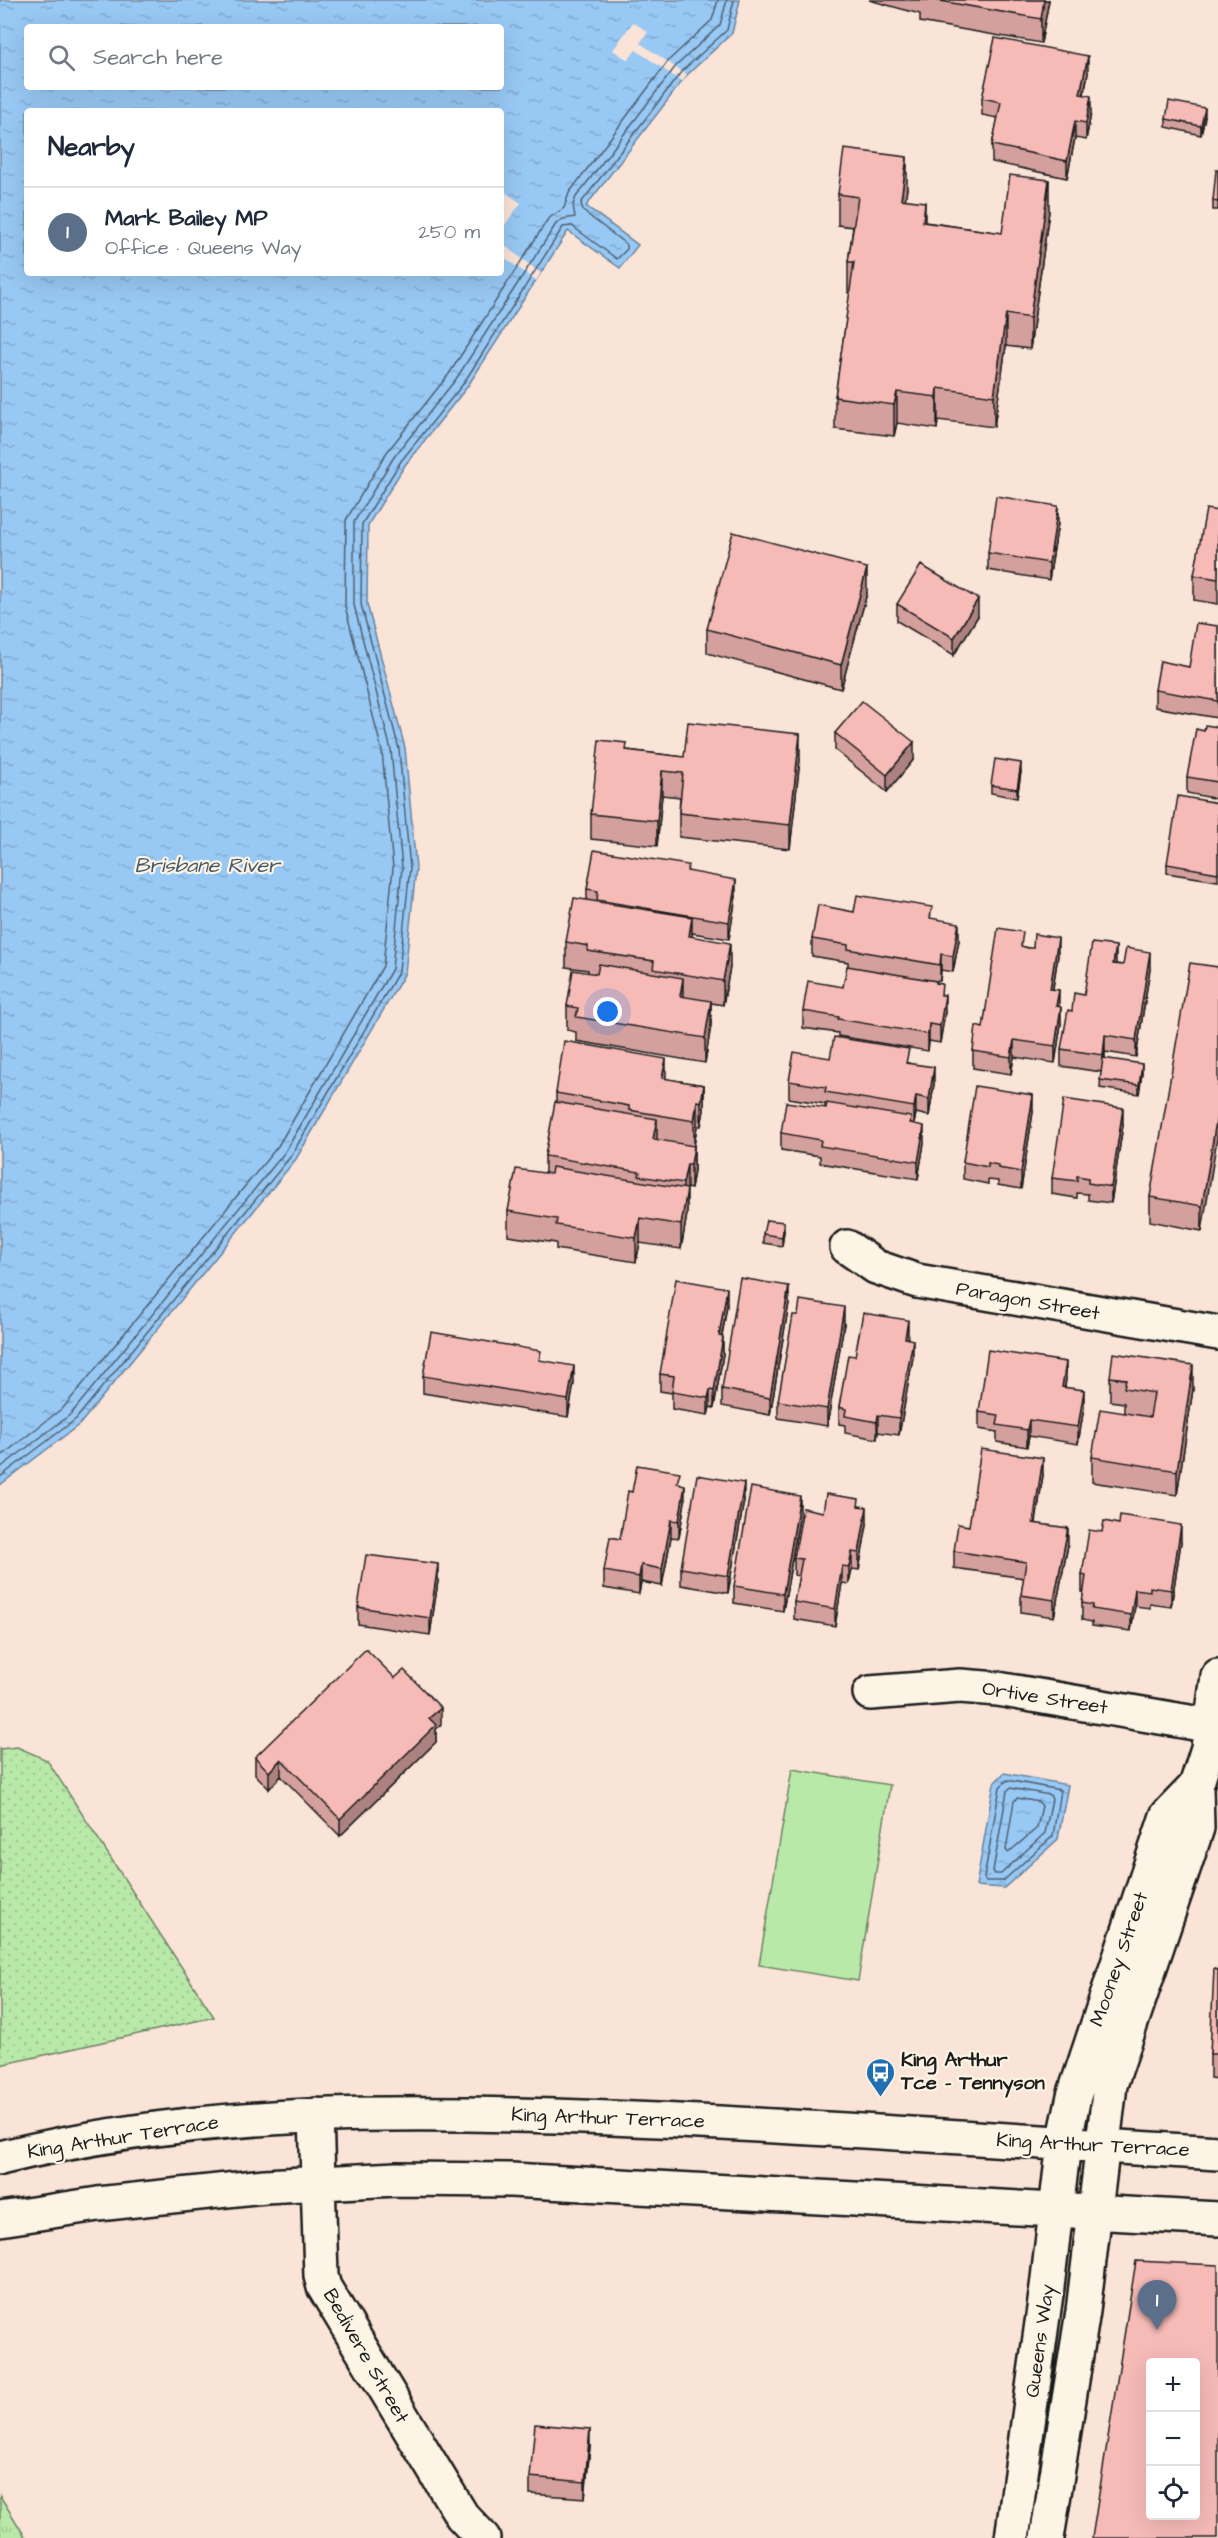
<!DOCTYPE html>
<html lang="en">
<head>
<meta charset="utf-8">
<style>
	body { margin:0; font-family:"Architects Daughter",sans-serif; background:#f2f2f3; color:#1f2937 }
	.controls { position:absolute; right:18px; bottom:18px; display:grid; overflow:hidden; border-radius:6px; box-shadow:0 6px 24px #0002 }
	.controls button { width:54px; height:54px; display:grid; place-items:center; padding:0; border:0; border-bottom:2px solid #e0e1e3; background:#fff; color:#1f2937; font:30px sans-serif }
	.you { position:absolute; left:608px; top:1012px; width:21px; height:21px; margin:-15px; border:4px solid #fff; border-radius:50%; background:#1a73e8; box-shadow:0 0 0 9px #1a73e833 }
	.badge { display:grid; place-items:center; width:39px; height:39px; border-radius:50%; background:#1f6fb2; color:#fff; font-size:20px; font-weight:700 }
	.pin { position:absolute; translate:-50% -50px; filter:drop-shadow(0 2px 3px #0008) }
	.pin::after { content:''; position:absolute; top:32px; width:21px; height:18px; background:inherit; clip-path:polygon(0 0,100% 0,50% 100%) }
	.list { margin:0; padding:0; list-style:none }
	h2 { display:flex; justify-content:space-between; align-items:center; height:78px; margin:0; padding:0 24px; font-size:26px }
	h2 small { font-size:20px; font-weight:400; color:#747a83 }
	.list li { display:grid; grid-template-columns:39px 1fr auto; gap:18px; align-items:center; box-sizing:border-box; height:90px; padding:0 24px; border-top:2px solid #e0e1e3 }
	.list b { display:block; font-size:22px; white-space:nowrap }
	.list p { margin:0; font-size:20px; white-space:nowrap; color:#747a83 }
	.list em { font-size:20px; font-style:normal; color:#747a83 }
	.icon { flex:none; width:33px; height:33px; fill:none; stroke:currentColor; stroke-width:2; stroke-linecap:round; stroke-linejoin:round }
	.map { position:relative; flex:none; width:1218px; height:2538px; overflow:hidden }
	.search { position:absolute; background:#fff; box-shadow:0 6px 24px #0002; left:24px; top:24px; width:480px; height:66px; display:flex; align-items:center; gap:15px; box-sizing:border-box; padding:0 21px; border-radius:6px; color:#747a83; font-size:22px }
	.panel { position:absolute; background:#fff; box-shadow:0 6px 24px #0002; left:24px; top:108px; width:480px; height:168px; border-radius:6px }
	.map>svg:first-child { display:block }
	.grass { fill:url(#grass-dots); stroke:#6a8262; stroke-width:1.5 }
	.park { fill:url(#park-tufts); stroke:#6a8262; stroke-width:1.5 }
	.garden { fill:#b9e9a8; stroke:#6a8262; stroke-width:1.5 }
	.water { fill:url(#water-ripples); stroke:#66839e; stroke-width:1.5; fill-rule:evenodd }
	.pier { fill:#fae3d7 }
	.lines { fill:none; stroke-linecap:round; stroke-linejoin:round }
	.shore { stroke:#4e6172; stroke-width:1.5 }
	.minor-casing { stroke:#1c1c1c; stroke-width:38 }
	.minor { stroke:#fcf5e5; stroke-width:33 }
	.wall { fill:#d4a09d; stroke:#1c1c1c; stroke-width:1.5 }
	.shaded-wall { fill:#ac8280; stroke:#1c1c1c; stroke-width:1.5 }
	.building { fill:#f6bab7; stroke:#1c1c1c; stroke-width:1.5; fill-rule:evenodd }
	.labels { text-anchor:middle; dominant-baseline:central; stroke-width:4.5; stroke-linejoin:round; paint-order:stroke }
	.street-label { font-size:20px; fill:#1c1c1c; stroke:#fcf5e5 }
	.poi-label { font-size:20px; font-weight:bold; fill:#1c1c1c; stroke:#fcf5e5; text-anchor:start }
	.water-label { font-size:21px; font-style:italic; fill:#475868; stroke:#fcf5e5 }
</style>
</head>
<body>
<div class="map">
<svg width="1218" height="2538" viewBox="0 0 1218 2538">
	<defs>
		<pattern id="grass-dots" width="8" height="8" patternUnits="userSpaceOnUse" patternTransform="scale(1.5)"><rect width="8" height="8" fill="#b9e9a8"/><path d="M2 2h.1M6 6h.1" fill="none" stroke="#9ec790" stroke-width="1.8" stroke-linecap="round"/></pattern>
		<pattern id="park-tufts" width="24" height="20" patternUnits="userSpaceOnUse" patternTransform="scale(1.5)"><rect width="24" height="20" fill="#b9e9a8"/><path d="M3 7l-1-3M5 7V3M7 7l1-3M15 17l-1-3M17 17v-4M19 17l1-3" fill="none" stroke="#9ec790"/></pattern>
		<pattern id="water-ripples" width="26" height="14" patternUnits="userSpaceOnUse" patternTransform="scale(1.5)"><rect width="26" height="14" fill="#98c8f4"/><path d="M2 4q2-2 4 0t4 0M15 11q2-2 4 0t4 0" fill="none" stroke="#82abd1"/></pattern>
	</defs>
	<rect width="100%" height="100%" fill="#fae3d7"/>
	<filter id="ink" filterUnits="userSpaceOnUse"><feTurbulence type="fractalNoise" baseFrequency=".0167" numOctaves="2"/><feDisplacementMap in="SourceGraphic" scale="12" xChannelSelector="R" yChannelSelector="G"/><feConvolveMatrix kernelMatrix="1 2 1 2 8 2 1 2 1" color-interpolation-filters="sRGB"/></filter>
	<g filter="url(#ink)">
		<path class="grass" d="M17 1747 47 1760 214 2017 0 2065V1749Z"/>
		<path class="park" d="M0 2496 26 2538H0Z"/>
		<path class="garden" d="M792 1769 890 1785 858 1981 759 1965Z"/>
		<path class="water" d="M0 0H740L732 33 687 75 586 206 638 245 620 268 568 231 467 387 405 465 368 525 367 604 405 748 416 868 405 973 296 1159 80 1424 0 1485ZM27 27H501V87H27ZM27 111H501V273H27Z
			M1004 1773 1068 1785 1058 1839 1004 1888 976 1886 994 1783Z"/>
		<path class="pier" d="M633 22 648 32 640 43 687 75 682 82 636 50 628 60 613 50Z
			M505 192 521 203 501 230V197Z
			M501 243 541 273 536 281 501 255Z"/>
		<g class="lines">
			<path class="shore" d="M0 1457 64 1407 278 1146 383 966 393 868 382 751 345 606 346 520 387 452 449 374 548 219 564 208 569 193 669 60 712 20 718 0
				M0 1468 71 1414 285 1152 392 969 402 868 391 750 354 605V522L394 457 456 379 556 224 563 219 575 217 573 205 576 197 676 66 720 25 727 0
				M0 1477 76 1419 291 1156 399 971 410 868 399 749 361 604 362 524 401 461 463 384 563 227 572 226 617 259 627 249V245L583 211 581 203 682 71 727 30 734 0
				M1007 1780 1060 1790 1053 1836 1003 1881H986L984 1878 1000 1787Z
				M1010 1788 1050 1795 1052 1799 1045 1833 1001 1874H995L993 1871 1007 1791Z
				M1017 1798 1039 1802 1042 1806 1037 1828 1008 1853 1006 1850 1014 1801Z"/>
			<defs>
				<path id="minor" d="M847 1247 876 1267 917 1281 1218 1333
					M870 1693 960 1686 998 1689 1218 1727
					M316 2115 321 2276 324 2287 462 2516 483 2538
					M0 2158C201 2108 406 2110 611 2118 813 2126 1016 2141 1218 2153
					M0 2219 98 2204 265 2186 396 2179 511 2180 1218 2219
					M1012 2538 1047 2287 1064 2143 1074 2096 1167 1816 1196 1786
					M1047 2538 1083 2311 1110 2085 1197 1828 1196 1786 1208 1748 1218 1676"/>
			</defs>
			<use href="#minor" class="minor-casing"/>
			<use href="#minor" class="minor"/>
		</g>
		<path class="wall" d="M869 0H1049L1041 43 920 22V14Z
			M1088 73 1084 95 1091 113 1086 140 1075 138 1067 178 992 162V145L998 118 982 115V98Z
			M1205 117 1201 135 1166 127V119Z
			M1218 170V210H1213V201Z
			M907 188 905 200 925 222 1002 233 1049 211 1030 349 1006 346 994 427 938 420 937 429 897 423 894 436 835 429V397L850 293H848V262L853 227 838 225V194Z
			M1218 511V604L1194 600V575Z
			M1058 523 1049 580 988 570V553Z
			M867 593 841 689 707 653V629Z
			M897 604 978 616 954 655 897 621Z
			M1218 626V718L1155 707V690L1189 667Z
			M1218 727V799L1187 793V777L1204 731Z
			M835 733 914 759 887 792 835 750Z
			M627 750 684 757 800 759 790 849 679 837V813L680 797 662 795 657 846 591 839V814Z
			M1021 772 1017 798 991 793V785Z
			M1218 803V881L1167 873V864Z
			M688 871 736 896 729 939 692 933V936L730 967 723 1005 711 1003V1025L705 1063 576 1041V1032L567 1030V1006L588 972V970L566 967V942L587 900V889Z
			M854 912 932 919 959 940 953 972 941 970 940 981H936V983L942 995 945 1012 940 1043 929 1041 928 1051 838 1036V1033L803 1028V1011L843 987 848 966V962L812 956V939Z
			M1023 947 1058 955 1053 989 1059 1007 1061 1024 1055 1063 1014 1057 1011 1074 973 1068V1051L983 1028Z
			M1116 964 1150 969 1136 1057 1105 1052V1059L1142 1073 1139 1094 1100 1088 1101 1072 1061 1066V1049L1072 1011 1084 995Z
			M1218 967 1202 1231 1150 1221V1197Z
			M830 1058 909 1063 934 1084 929 1116 916 1113 914 1124 911 1123 924 1143 918 1179 820 1163V1156L781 1150V1133L825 1108V1104L789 1098V1081Z
			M666 1079 704 1085V1110L701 1126H697L694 1146V1170L691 1189 687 1188 686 1189 687 1214 681 1249 640 1243 636 1262 556 1249V1243L508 1236V1211L545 1174V1156L556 1103V1093Z
			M1033 1112 1021 1189 998 1185V1181L988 1180V1184L963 1179V1162Z
			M1123 1125 1111 1203 1088 1200V1194L1077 1193V1198L1052 1194V1178Z
			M784 1231 782 1246 763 1243V1234Z
			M789 1303 770 1415 722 1406V1389Z
			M727 1305 722 1337 723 1354 714 1408 710 1407 708 1415 672 1409V1393L660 1391V1374Z
			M844 1324 827 1426 778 1418V1401Z
			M908 1339 913 1357 899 1435 878 1432 877 1439 845 1433V1425L839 1424V1407L855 1356Z
			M541 1361 574 1383 568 1417 423 1393V1376Z
			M1110 1377 1193 1389 1177 1495 1092 1482V1457L1124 1413V1403L1110 1401Z
			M1066 1379 1065 1387 1084 1407 1078 1444 1029 1436 1027 1447 997 1442V1432L979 1429V1412Z
			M1043 1475 1036 1523 1068 1545 1054 1617 1021 1612V1595L1024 1578 954 1568V1551L969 1526Z
			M680 1483 685 1501 679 1538 671 1537 662 1586 641 1582 639 1594 604 1588V1571L620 1539 632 1492Z
			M744 1500 728 1593 681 1585V1568Z
			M859 1506 867 1524 859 1570 852 1569 849 1584 842 1583 835 1626 794 1619V1602L799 1576 794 1575V1558L823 1512Z
			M800 1513 783 1611 734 1603V1586Z
			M1102 1532 1181 1542 1171 1607 1150 1604V1608L1135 1606 1131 1631 1092 1626V1622L1082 1620V1603L1084 1592H1082V1575Z
			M438 1581 430 1635 358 1624V1607Z
			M441 1725 436 1729V1742L340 1836 281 1776 269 1789 255 1774V1757Z
			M1218 1970V2079L1210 2078V2054Z
			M590 2446 585 2498 530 2494V2477Z"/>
		<path class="shaded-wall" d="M1044 0H1049L1041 43V19Z
			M1088 56V73L1080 111V94Z
			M1091 96V113L1086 140V123Z
			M1205 108V117L1201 135V126Z
			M1075 121V138L1067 178V161Z
			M907 157V188L901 230V199Z
			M1049 180V211L1030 349V318Z
			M925 202V234L923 222Z
			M1006 314V346L994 427V396Z
			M938 388V420L937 429V397Z
			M897 392V423L894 436V405Z
			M1058 506V523L1049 580V563Z
			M867 568V593L841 689V665Z
			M978 599V616L954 655V638Z
			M800 734V759L790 849V825Z
			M914 742V759L887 792V775Z
			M1021 763V772L1017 798V789Z
			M662 771V795L657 846V821Z
			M736 880V896L729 939V922Z
			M692 917V942L689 936Z
			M959 923V940L953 972V956Z
			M1058 938V955L1050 1006V989Z
			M730 943V967L723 1005V981Z
			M1116 946V963L1113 981V964Z
			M1150 952V969L1136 1057V1040Z
			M941 954V970L940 981V965Z
			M683 978V1003L680 996Z
			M1059 990V1007L1056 1006Z
			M945 995V1012L940 1043V1026Z
			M711 1001V1025L705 1063V1038Z
			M1061 1007V1024L1055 1063V1046Z
			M929 1024V1041L928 1051V1034Z
			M1105 1035V1052L1103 1072V1055Z
			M1014 1040V1057L1011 1074V1057Z
			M666 1059V1083L662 1078Z
			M1142 1064V1073L1139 1094V1085Z
			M934 1067V1084L929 1116V1099Z
			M704 1085V1110L701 1126V1102Z
			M1033 1095V1112L1021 1189V1172Z
			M916 1096V1113L914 1124V1107Z
			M697 1101V1126L694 1146V1121Z
			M1123 1108V1125L1111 1203V1187Z
			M1218 1109V1133L1202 1231V1206Z
			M657 1119V1144L653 1139Z
			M924 1126V1143L918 1179V1162Z
			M694 1146V1170L691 1189V1164Z
			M687 1164V1188L683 1207V1183Z
			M687 1189V1214L681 1249V1225Z
			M640 1218V1243L636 1262V1238Z
			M784 1222V1231L782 1246V1237Z
			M789 1286V1303L770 1415V1398Z
			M727 1288V1305L719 1353V1336Z
			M844 1307V1324L827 1426V1409Z
			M908 1320V1337L905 1355V1338Z
			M723 1337V1354L714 1408V1391Z
			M913 1340V1357L899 1435V1418Z
			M1066 1362V1379L1062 1404V1387Z
			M1193 1365V1389L1177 1495V1471Z
			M574 1366V1383L568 1417V1400Z
			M710 1390V1407L708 1415V1398Z
			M1084 1390V1407L1078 1444V1427Z
			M878 1415V1432L877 1439V1422Z
			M1029 1420V1436L1027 1447V1430Z
			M1043 1458V1475L1033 1539V1523Z
			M744 1483V1500L728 1593V1576Z
			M685 1485V1501L679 1538V1521Z
			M800 1496V1513L783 1611V1594Z
			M867 1507V1524L859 1570V1553Z
			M671 1520V1537L662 1586V1569Z
			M1181 1525V1542L1171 1607V1590Z
			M1068 1528V1545L1054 1617V1600Z
			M852 1552V1569L849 1584V1567Z
			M438 1564V1581L430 1635V1618Z
			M641 1565V1582L639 1594V1577Z
			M842 1566V1583L835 1626V1609Z
			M1135 1589V1606L1131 1631V1615Z
			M441 1708V1725L436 1729V1742L340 1836V1819L429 1718Z
			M281 1759V1776L269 1789V1772Z
			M590 2429V2446L585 2498V2482Z"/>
		<path class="building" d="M935 0H1044L1041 19Z
			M995 38 1088 56 1080 94 1091 96 1086 123 1075 121 1067 161 992 145 1001 102 982 98Z
			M1169 101 1205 108 1201 126 1166 119Z
			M844 149 907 157 901 199 925 202 923 222 1002 233 1010 175 1049 180 1030 318 1006 314 994 396 938 388 937 397 897 392 894 405 835 397 854 262H848L858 197 838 194Z
			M1216 170H1218V202L1213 201Z
			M996 496 1058 506 1049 563 988 553Z
			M1206 509 1218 511V579L1194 575Z
			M733 532 867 568 841 665 707 629Z
			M921 565 978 599 954 638 897 604Z
			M1196 623 1218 626V701L1155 690 1160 661 1189 667Z
			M862 701 914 742 887 775 835 733Z
			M688 722 800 734 790 825 679 813 683 773 662 771 657 821 591 814 599 740 627 743 626 750 684 757Z
			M1205 725 1218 727V782L1187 777 1196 729 1204 731Z
			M995 759 1021 763 1017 789 991 785Z
			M1178 796 1218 803V873L1167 864Z
			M594 850 688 865 687 871 736 880 729 922 597 900 598 891 587 889Z
			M857 895 932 907 930 918 959 923 953 956 941 954 940 965 848 949V945L812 939 818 905 854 912Z
			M574 898 692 917 689 936 730 943 723 981 653 969 654 961 588 951V946L566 942Z
			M998 928 1023 932 1021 946 1028 948H1033L1034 934 1058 938 1050 989 1059 990 1056 1006 1061 1007 1055 1046 1014 1040 1011 1057 973 1051 976 1026 983 1028Z
			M1092 943 1116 946 1113 964 1123 965 1126 948 1150 952 1136 1040 1105 1035 1103 1055 1061 1049 1068 1010 1072 1011 1074 993 1084 995Z
			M1190 963 1218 967V1109L1202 1206 1150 1197Z
			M599 964 683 978 680 996 711 1001 705 1038 576 1017 578 1008 567 1006 573 970 597 974Z
			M847 966 936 981V983L942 984 941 995H945L940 1026 929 1024 928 1034 838 1019 839 1017 803 1011 808 981 843 987Z
			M834 1037 909 1049 906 1063 934 1067 929 1099 916 1096 914 1107 825 1092 826 1087 789 1081 794 1052 830 1058Z
			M564 1041 666 1059 662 1078 704 1085 701 1102 697 1101 694 1121 629 1110V1106L556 1093Z
			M1103 1058 1142 1064 1139 1085 1100 1080Z
			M975 1086 1033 1095 1021 1172 998 1168V1165L988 1163V1167L963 1162Z
			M1064 1099 1123 1108 1111 1187 1088 1183V1178L1077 1176V1181L1052 1178Z
			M555 1102 657 1119 653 1139 694 1146 691 1164H687L683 1183 639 1176 640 1172 545 1156Z
			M786 1102 826 1108 827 1103 911 1117 910 1123 924 1126 918 1162 820 1146 821 1140 781 1133Z
			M552 1167 687 1189 681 1225 640 1218 636 1238 556 1225 557 1219 508 1211 516 1169 551 1174Z
			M766 1220 784 1222 782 1237 763 1234Z
			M740 1278 789 1286 770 1398 722 1389Z
			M676 1279 727 1288 719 1336 723 1337 714 1391 710 1390 708 1398 672 1392 674 1376 660 1374Z
			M800 1300 844 1307 827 1409 778 1401 793 1315H798Z
			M863 1313 908 1320 905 1338 913 1340 899 1418 878 1415 877 1422 845 1416 846 1409 839 1407 848 1355 855 1356Z
			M431 1332 541 1351 539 1360 574 1366 568 1400 423 1376Z
			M988 1350 1066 1362 1062 1387 1084 1390 1078 1427 1029 1420 1027 1430 997 1425 999 1415 979 1412Z
			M1113 1353 1193 1365 1177 1471 1092 1457 1100 1409 1150 1417 1154 1393 1124 1388 1126 1379 1110 1377Z
			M981 1449 1043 1458 1033 1523 1068 1528 1054 1600 1021 1595 1026 1562 954 1551 958 1524 969 1526Z
			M637 1465 680 1472 677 1483 685 1485 679 1521 671 1520 662 1569 641 1565 639 1577 604 1571 610 1537 620 1539 628 1491 632 1492Z
			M697 1475 744 1483 728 1576 681 1568Z
			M751 1487 800 1496 783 1594 734 1586Z
			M826 1494 859 1499 858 1506 867 1507 859 1553 852 1552 849 1567 842 1566 835 1609 794 1602 802 1559 794 1558 803 1508 823 1512Z
			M1120 1515 1181 1525 1171 1590 1150 1587V1591L1135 1589 1131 1615 1092 1609 1093 1605 1082 1603 1086 1576 1082 1575 1089 1530 1102 1532 1104 1521 1119 1524Z
			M366 1555 438 1564 430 1618 358 1607Z
			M366 1649 395 1678 404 1670 441 1708 429 1718 436 1725 340 1819 281 1759 269 1772 255 1757Z
			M1214 1969 1218 1970V2054H1210Z
			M1136 2261 1218 2265V2538H1092ZM1150 2362H1196V2516H1150Z
			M535 2424 590 2429 585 2482 530 2477Z"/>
	</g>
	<defs>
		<symbol id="bus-pin" viewBox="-11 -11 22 30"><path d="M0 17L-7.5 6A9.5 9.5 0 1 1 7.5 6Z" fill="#1f6fb2" stroke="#fcf5e5"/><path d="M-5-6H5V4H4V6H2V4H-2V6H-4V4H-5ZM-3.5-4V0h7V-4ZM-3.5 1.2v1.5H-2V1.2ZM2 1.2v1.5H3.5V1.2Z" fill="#fff"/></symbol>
	</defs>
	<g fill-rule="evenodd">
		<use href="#bus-pin" x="864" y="2056" width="33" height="45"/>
	</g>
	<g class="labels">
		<g class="street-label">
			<text transform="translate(1028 1301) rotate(10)">Paragon Street</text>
			<text transform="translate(1045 1698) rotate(9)">Ortive Street</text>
			<text transform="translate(1119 1959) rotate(-71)">Mooney Street</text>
			<text transform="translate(608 2118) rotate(2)">King Arthur Terrace</text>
			<text transform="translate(123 2137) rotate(-9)">King Arthur Terrace</text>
			<text transform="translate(1093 2145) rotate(3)">King Arthur Terrace</text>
			<text transform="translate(1040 2341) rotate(-82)">Queens Way</text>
			<text transform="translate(366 2356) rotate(60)">Bedivere Street</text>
		</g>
		<g class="poi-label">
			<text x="901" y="2060">King Arthur<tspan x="901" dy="23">Tce - Tennyson</tspan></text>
		</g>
		<g class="water-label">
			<text x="207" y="865">Brisbane River</text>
		</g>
	</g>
</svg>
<div class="controls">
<button>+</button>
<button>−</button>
<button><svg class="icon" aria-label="locate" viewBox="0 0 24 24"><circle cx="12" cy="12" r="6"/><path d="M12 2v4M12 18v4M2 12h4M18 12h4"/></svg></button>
</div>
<div class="you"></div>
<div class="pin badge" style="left:1157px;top:2330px;background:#5c6f8a">1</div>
<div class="search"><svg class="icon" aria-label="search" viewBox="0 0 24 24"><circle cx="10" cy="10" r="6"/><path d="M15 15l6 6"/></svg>Search here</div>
<section class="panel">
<h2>Nearby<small></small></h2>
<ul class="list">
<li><span class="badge" style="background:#5c6f8a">1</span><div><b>Mark Bailey MP</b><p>Office · Queens Way</p></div><em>250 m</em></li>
</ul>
</section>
</div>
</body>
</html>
